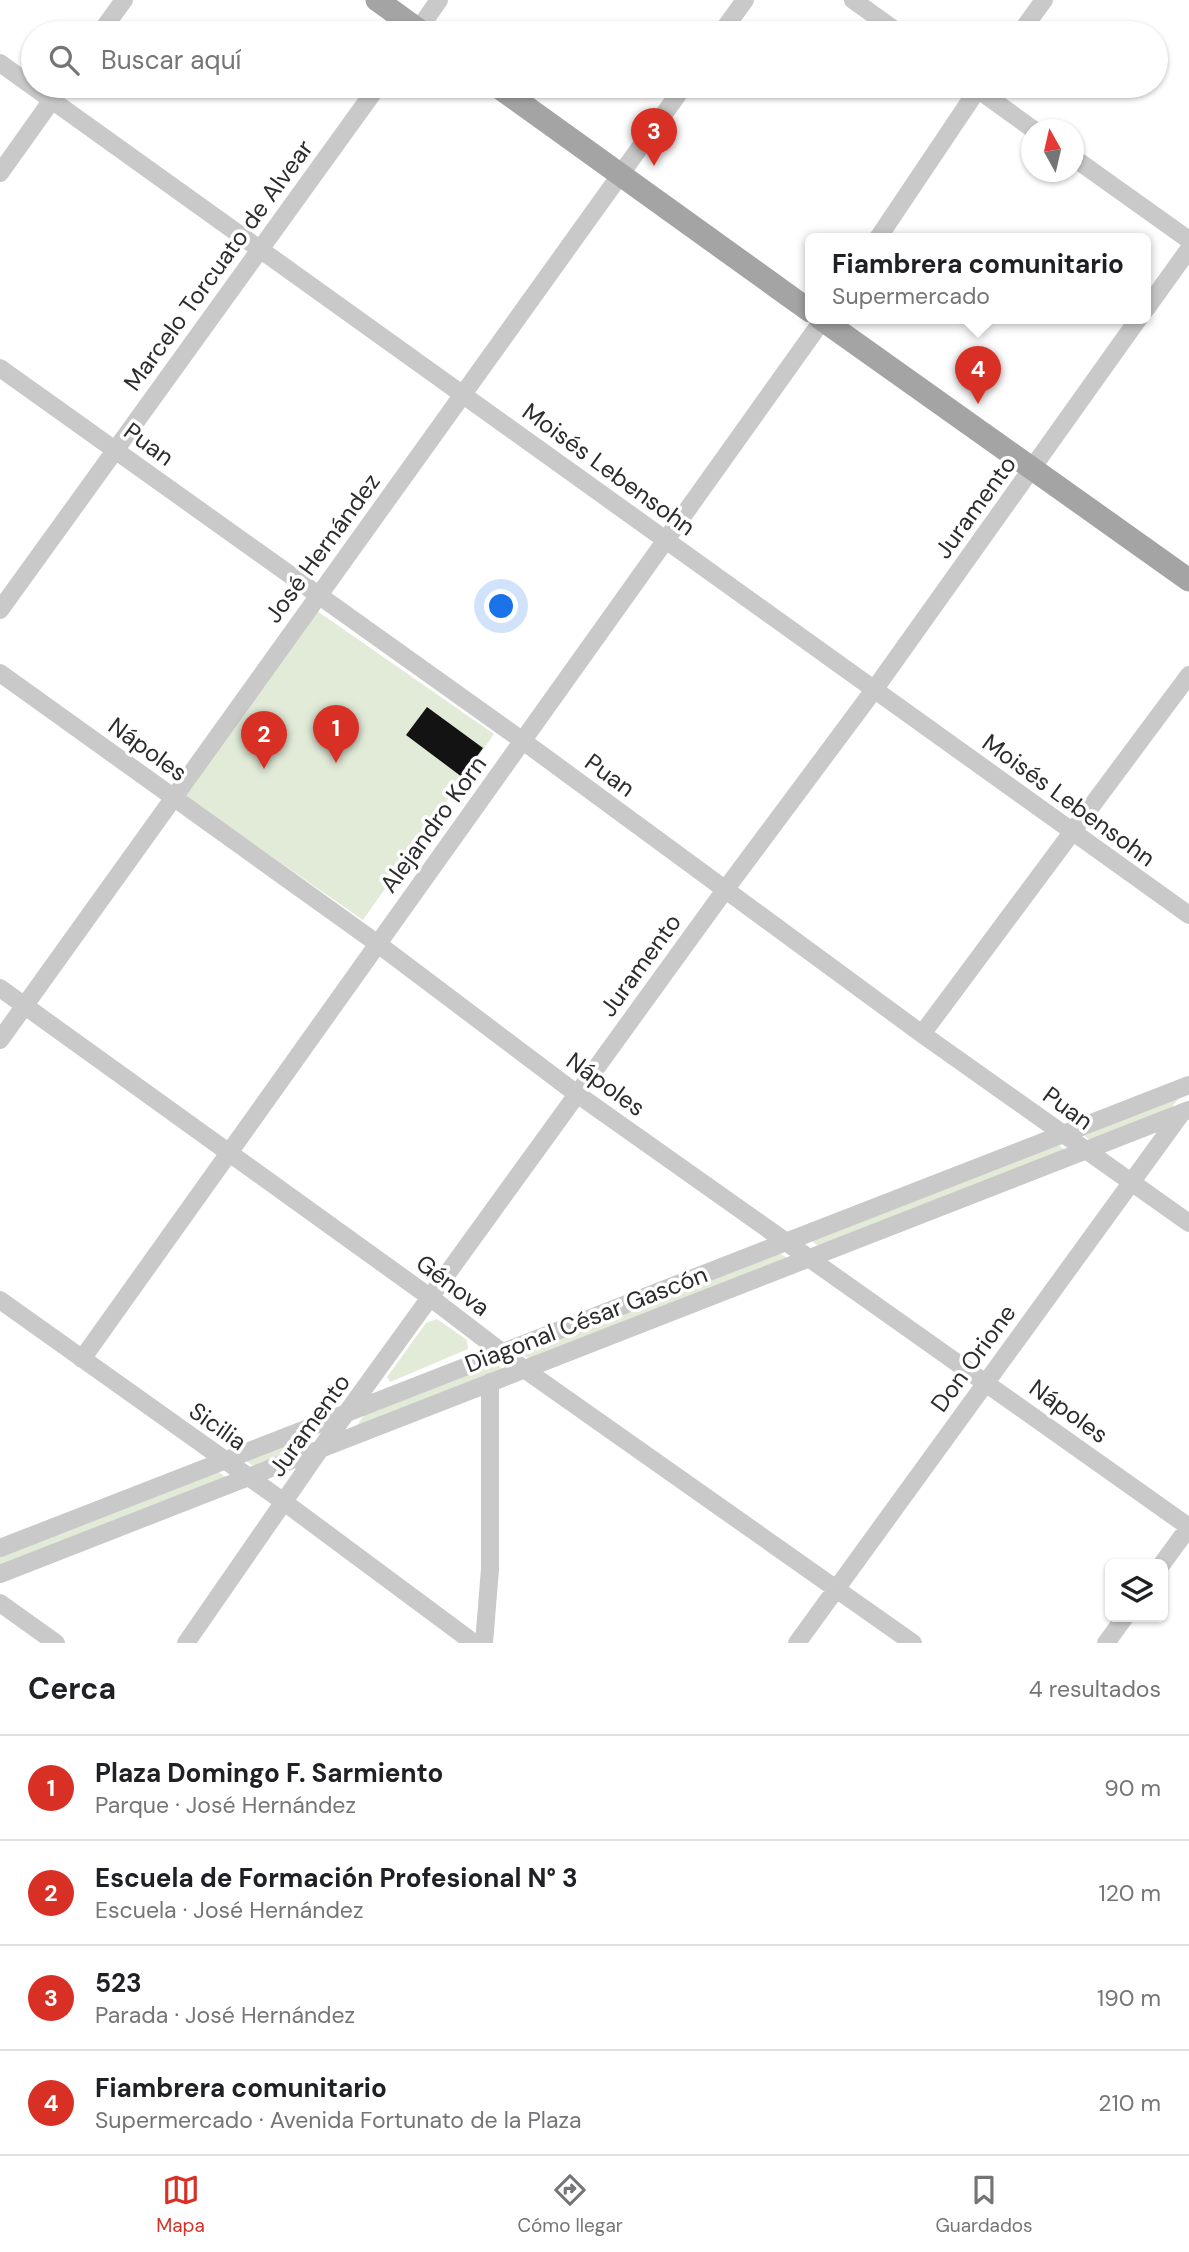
<!DOCTYPE html>
<html lang="es">
<head>
<meta charset="utf-8">
<style>
	body { margin:0; font-family:"DM Sans",sans-serif; background:#f6f6f6; color:#202124 }
	.controls { position:absolute; right:21px; bottom:21px; display:grid; overflow:hidden; border-radius:10px; box-shadow:0 2px 5px #0004 }
	.controls button { width:63px; height:63px; display:grid; place-items:center; padding:0; border:0; border-bottom:2px solid #e0e0e0; background:#fff; color:#202124; font:35px sans-serif }
	.compass { position:absolute; left:1021px; top:119px; width:63px; height:63px; border-radius:50%; background:#fff; box-shadow:0 2px 5px #0004; rotate:352deg }
	.you { position:absolute; left:502px; top:607px; width:24px; height:24px; margin:-18px; border:5px solid #fff; border-radius:50%; background:#1a73e8; box-shadow:0 0 0 10px #1a73e833 }
	.badge { display:grid; place-items:center; width:46px; height:46px; border-radius:50%; background:#d93025; color:#fff; font-size:23px; font-weight:700 }
	.pin { position:absolute; translate:-50% -58px; filter:drop-shadow(0 2px 4px #0008) }
	.pin::after { content:''; position:absolute; top:37px; width:24px; height:21px; background:inherit; clip-path:polygon(0 0,100% 0,50% 100%) }
	.popup { position:absolute; left:805px; top:233px; width:346px; height:91px; box-sizing:border-box; display:grid; place-content:center; border-radius:10px; background:#fff; filter:drop-shadow(0 2px 5px #0005); font-size:23px; white-space:nowrap; color:#757577 }
	.popup b { font-size:26px; color:#202124 }
	.popup::after { content:''; position:absolute; left:50%; top:100%; margin-left:-14px; border:14px solid transparent; border-top-color:#fff }
	.list { margin:0; padding:0; list-style:none }
	h2 { display:flex; justify-content:space-between; align-items:center; height:91px; margin:0; padding:0 28px; font-size:30px }
	h2 small { font-size:23px; font-weight:400; color:#757577 }
	.list li { display:grid; grid-template-columns:46px 1fr auto; gap:21px; align-items:center; box-sizing:border-box; height:105px; padding:0 28px; border-top:2px solid #e0e0e0 }
	.list b { display:block; font-size:26px; white-space:nowrap }
	.list p { margin:0; font-size:23px; white-space:nowrap; color:#757577 }
	.list em { font-size:23px; font-style:normal; color:#757577 }
	.icon { flex:none; width:38px; height:38px; fill:none; stroke:currentColor; stroke-width:2; stroke-linecap:round; stroke-linejoin:round }
	.map { position:relative; flex:none; width:1189px; height:1643px; overflow:hidden }
	.search { position:absolute; background:#fff; box-shadow:0 2px 5px #0004; left:21px; right:21px; top:21px; height:77px; display:flex; align-items:center; gap:18px; box-sizing:border-box; padding:0 24px; border-radius:38px; color:#757577; font-size:26px }
	.sheet { height:511px; background:#fff }
	nav { display:flex; justify-content:space-around; align-items:center; box-sizing:border-box; height:98px; border-top:2px solid #e0e0e0; background:#fff; font-size:19px; color:#757577 }
	nav a { display:grid; justify-items:center; gap:4px }
	nav .on { color:#d93025 }
	.map>svg:first-child { display:block }
	.green { fill:#e1ebd8 }
	.building { fill:#131313 }
	.lines { fill:none; stroke-linecap:round; stroke-linejoin:round }
	.minor { stroke:#c9c9c9; stroke-width:18 }
	.major { stroke:#a4a4a4; stroke-width:23 }
	.labels { text-anchor:middle; dominant-baseline:central; stroke-width:7; stroke-linejoin:round; paint-order:stroke }
	.street-label { font-size:24px; fill:#2c2c2c; stroke:#fff }
</style>
</head>
<body>
<div class="map">
<svg width="1189" height="1643" viewBox="0 0 1189 1643">
	<rect width="100%" height="100%" fill="#fff"/>
	<path class="green" d="M310 606 494 734 363 920 179 792Z
		M1182 1094 1169 1111 1092 1141 1081 1134Z
		M1056 1143 1066 1151 820 1247 809 1239Z
		M777 1252 789 1259 530 1360 520 1352Z
		M437 1319 467 1340 468 1349 390 1382 387 1377 426 1323Z
		M494 1362 504 1370 356 1427 367 1411Z
		M316 1431 302 1449 255 1467 244 1459Z
		M216 1470 227 1478 0 1566V1555Z"/>
	<path class="building" d="M427 707 483 748 462 777 406 735Z"/>
	<g class="lines">
		<path class="minor" d="M853 0 899 33
			M100 33 124 0
			M416 33 439 0
			M721 33 745 0
			M1020 33 1044 0
			M0 63 1189 915
			M973 86 1034 130
			M1074 158 1189 240
			M0 173 62 86
			M878 238 980 86
			M1146 309 1189 249
			M0 368 523 741 922 1034 1189 1223
			M0 610 378 86
			M0 673 378 944 577 1094 1189 1527
			M0 988 431 1298 524 1369 913 1643
			M922 1034 1189 675
			M0 1040 684 86
			M0 1300 284 1502 474 1643
			M82 1359 824 318
			M0 1548 1189 1085
			M1162 1564 1189 1527
			M0 1574 1189 1110
			M0 1603 56 1643
			M186 1643 321 1448 725 890 874 690 1139 318
			M484 1643 490 1569V1382
			M797 1643 1181 1114
			M1106 1643 1125 1617"/>
		<path class="major" d="M377 0 423 33
			M497 86 810 311
			M820 318 1189 580"/>
	</g>
	<g class="labels">
		<g class="street-label">
			<text transform="translate(218 265) rotate(-54)">Marcelo Torcuato de Alvear</text>
			<text transform="translate(149 444) rotate(36)">Puan</text>
			<text transform="translate(609 469) rotate(36)">Moisés Lebensohn</text>
			<text transform="translate(975 507) rotate(-54)">Juramento</text>
			<text transform="translate(322 548) rotate(-54)">José Hernández</text>
			<text transform="translate(148 749) rotate(36)">Nápoles</text>
			<text transform="translate(610 775) rotate(36)">Puan</text>
			<text transform="translate(1069 800) rotate(36)">Moisés Lebensohn</text>
			<text transform="translate(433 824) rotate(-54)">Alejandro Korn</text>
			<text transform="translate(640 965) rotate(-54)">Juramento</text>
			<text transform="translate(606 1084) rotate(36)">Nápoles</text>
			<text transform="translate(1068 1108) rotate(36)">Puan</text>
			<text transform="translate(453 1285) rotate(37)">Génova</text>
			<text transform="translate(586 1319) rotate(-21)">Diagonal César Gascón</text>
			<text transform="translate(973 1358) rotate(-54)">Don Orione</text>
			<text transform="translate(1069 1411) rotate(36)">Nápoles</text>
			<text transform="translate(309 1425) rotate(-54)">Juramento</text>
			<text transform="translate(218 1426) rotate(35)">Sicilia</text>
		</g>
	</g>
</svg>
<div class="controls">
<button><svg class="icon" aria-label="layers" viewBox="0 0 24 24"><path d="M12 4l9 5-9 5-9-5zM3 14l9 5 9-5"/></svg></button>
</div>
<svg class="compass" viewBox="-18 -18 36 36"><path d="M0-13l5 13h-10z" fill="#e53935"/><path d="M0 13l5-13h-10z" fill="#757577"/></svg>
<div class="you"></div>
<div class="pin badge" style="left:336px;top:763px">1</div>
<div class="pin badge" style="left:264px;top:769px">2</div>
<div class="pin badge" style="left:654px;top:166px">3</div>
<div class="pin badge" style="left:978px;top:404px">4</div>
<div class="popup"><b>Fiambrera comunitario</b>Supermercado</div>
<div class="search"><svg class="icon" aria-label="search" viewBox="0 0 24 24"><circle cx="10" cy="10" r="6"/><path d="M15 15l6 6"/></svg>Buscar aquí</div>
</div>
<section class="sheet">
<h2>Cerca<small>4 resultados</small></h2>
<ul class="list">
<li><span class="badge">1</span><div><b>Plaza Domingo F. Sarmiento</b><p>Parque · José Hernández</p></div><em>90 m</em></li>
<li><span class="badge">2</span><div><b>Escuela de Formación Profesional N° 3</b><p>Escuela · José Hernández</p></div><em>120 m</em></li>
<li><span class="badge">3</span><div><b>523</b><p>Parada · José Hernández</p></div><em>190 m</em></li>
<li><span class="badge">4</span><div><b>Fiambrera comunitario</b><p>Supermercado · Avenida Fortunato de la Plaza</p></div><em>210 m</em></li>
</ul>
</section>
<nav>
<a class="on"><svg class="icon" aria-label="map" viewBox="0 0 24 24"><path d="M3 6l6-2 6 2 6-2v14l-6 2-6-2-6 2zM9 4v14M15 6v14"/></svg>Mapa</a>
<a><svg class="icon" aria-label="directions" viewBox="0 0 24 24"><path d="M12 3l9 9-9 9-9-9zM9 14v-3h6M13 9l2 2-2 2"/></svg>Cómo llegar</a>
<a><svg class="icon" aria-label="saved" viewBox="0 0 24 24"><path d="M7 4h10v16l-5-4-5 4z"/></svg>Guardados</a>
</nav>
</body>
</html>
